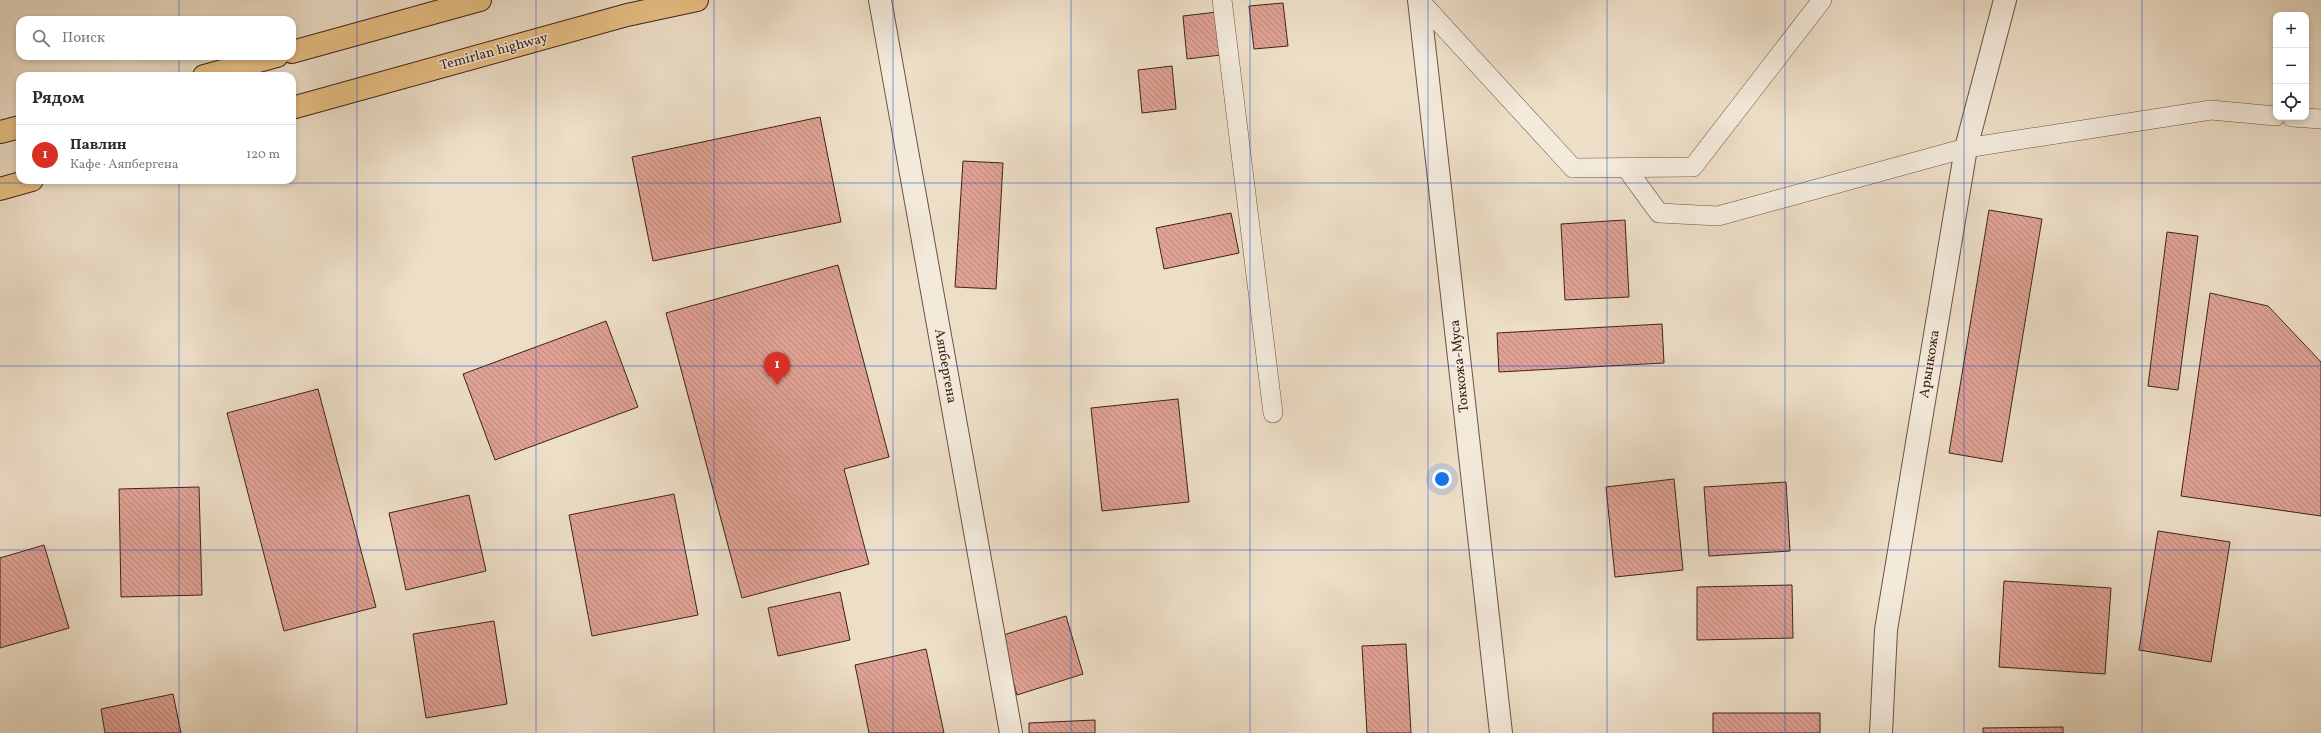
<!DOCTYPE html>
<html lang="ru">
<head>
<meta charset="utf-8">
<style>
	body { margin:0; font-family:Vollkorn,serif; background:#f7f7f7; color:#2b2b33 }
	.controls { position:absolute; right:12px; top:12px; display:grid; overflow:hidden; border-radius:8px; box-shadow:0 2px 6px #0003 }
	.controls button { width:36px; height:36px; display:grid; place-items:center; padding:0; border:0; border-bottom:1px solid #e1e1e2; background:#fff; color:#2b2b33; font:20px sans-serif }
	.you { position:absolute; left:1442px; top:479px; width:14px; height:14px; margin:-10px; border:3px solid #fff; border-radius:50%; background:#1a73e8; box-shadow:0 0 0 6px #1a73e833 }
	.badge { display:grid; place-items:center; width:26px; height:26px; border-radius:50%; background:#d93025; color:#fff; font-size:13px; font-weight:700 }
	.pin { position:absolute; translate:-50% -33px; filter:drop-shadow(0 1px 2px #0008) }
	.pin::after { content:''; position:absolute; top:21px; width:14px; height:12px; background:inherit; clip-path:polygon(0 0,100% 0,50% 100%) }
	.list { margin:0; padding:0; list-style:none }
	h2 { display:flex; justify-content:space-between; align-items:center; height:52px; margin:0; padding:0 16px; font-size:17px }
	h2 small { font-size:13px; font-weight:400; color:#7c7c81 }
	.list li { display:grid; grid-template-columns:26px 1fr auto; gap:12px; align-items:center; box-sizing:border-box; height:60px; padding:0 16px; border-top:1px solid #e1e1e2 }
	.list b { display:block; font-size:15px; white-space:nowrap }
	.list p { margin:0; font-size:13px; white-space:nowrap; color:#7c7c81 }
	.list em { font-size:13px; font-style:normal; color:#7c7c81 }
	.icon { flex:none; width:22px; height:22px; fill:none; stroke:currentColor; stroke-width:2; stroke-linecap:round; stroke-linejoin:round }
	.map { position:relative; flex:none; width:2321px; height:733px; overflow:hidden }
	.search { position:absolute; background:#fff; box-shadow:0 2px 6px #0003; left:16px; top:16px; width:280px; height:44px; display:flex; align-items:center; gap:10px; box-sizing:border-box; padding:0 14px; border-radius:12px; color:#7c7c81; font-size:15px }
	.panel { position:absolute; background:#fff; box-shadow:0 2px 6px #0003; left:16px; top:72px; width:280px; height:112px; border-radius:12px }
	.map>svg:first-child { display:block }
	.building { fill:url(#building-back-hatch); stroke:#3e2318 }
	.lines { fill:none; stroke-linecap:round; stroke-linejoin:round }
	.service-casing { stroke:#6a5244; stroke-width:20 }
	.minor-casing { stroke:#6a5244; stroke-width:24 }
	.primary-casing { stroke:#3e2318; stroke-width:24 }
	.service { stroke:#f3eadb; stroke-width:19 }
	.minor { stroke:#f3eadb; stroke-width:22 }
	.primary { stroke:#e6bf84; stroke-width:22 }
	.grid { fill:none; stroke:#1d4ed8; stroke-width:1; stroke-opacity:0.55 }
	.labels { text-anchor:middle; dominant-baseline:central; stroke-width:3; stroke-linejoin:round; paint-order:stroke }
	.street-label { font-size:14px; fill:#3e2318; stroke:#f3eadb }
</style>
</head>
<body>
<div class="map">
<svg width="2321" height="733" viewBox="0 0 2321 733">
	<defs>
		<pattern id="building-back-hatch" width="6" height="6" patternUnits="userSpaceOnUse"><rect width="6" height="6" fill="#e0a294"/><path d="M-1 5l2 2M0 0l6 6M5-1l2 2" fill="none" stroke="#b78478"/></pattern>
	</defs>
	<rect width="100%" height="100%" fill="#eddec7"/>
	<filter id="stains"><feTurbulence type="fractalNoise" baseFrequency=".005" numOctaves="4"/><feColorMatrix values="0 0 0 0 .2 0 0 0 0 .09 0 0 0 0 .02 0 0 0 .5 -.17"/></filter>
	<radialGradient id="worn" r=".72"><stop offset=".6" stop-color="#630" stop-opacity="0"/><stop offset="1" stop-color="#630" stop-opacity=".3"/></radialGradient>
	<path class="building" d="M1283 3 1288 46 1254 49 1249 6Z
		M1217 12 1221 55 1187 59 1183 16Z
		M1172 66 1176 109 1142 113 1138 70Z
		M820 117 841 222 653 261 632 157Z
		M963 161 1003 163 996 289 955 287Z
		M1989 210 2042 219 2002 462 1949 453Z
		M1231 213 1239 253 1164 269 1156 228Z
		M1625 220 1629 297 1565 300 1561 224Z
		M2167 232 2198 236 2178 390 2148 386Z
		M838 265 889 457 844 469 869 564 742 598 666 313Z
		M2210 293 2268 306 2321 362V516L2181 496Z
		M606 321 638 407 495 460 463 374Z
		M1662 324 1664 363 1499 372 1497 333Z
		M318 389 376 607 284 631 227 413Z
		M1178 399 1189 502 1102 511 1091 408Z
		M1674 479 1683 570 1615 577 1606 487Z
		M1786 482 1790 551 1709 556 1704 487Z
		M199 487 202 595 121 597 119 489Z
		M674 494 698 615 592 636 569 515Z
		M469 495 486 571 406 590 389 513Z
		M2158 531 2230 542 2211 662 2139 650Z
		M44 545 69 628 0 648V558Z
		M2004 581 2111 588 2105 674 1999 667Z
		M1792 585 1793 638 1697 640V587Z
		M840 592 850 640 778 656 768 608Z
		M1066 616 1083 674 1017 695 1000 636Z
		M494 621 507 704 426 718 413 634Z
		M1406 644 1411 733H1367L1362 646Z
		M926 649 944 733H869L855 665Z
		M173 694 181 733H105L101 709Z
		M1713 713H1820V733H1713Z
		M1095 720V733H1029V723Z
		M2063 727V733H1983V728Z"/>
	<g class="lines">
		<defs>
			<path id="service" d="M1222 0 1273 413
				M1420 1 1573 168 1693 167 1822 0
				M2292 117 2321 119
				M1626 168 1659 213 1718 216 1966 148 2211 110 2276 116"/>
			<path id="minor" d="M880 0 1011 733
				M1419 0 1501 733
				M1881 733 1886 630 1966 148 2005 0"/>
			<path id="primary" d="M292 52 480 0
				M204 76 277 56
				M292 108 627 15 697 0
				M0 132 20 127
				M0 189 32 180"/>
		</defs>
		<use href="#service" class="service-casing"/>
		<use href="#minor" class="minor-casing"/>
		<use href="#primary" class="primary-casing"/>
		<use href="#service" class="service"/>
		<use href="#minor" class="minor"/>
		<use href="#primary" class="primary"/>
	</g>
	<path class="grid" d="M179 0V20M357 0V733M536 0V733M714 0V733M893 0V733M1071 0V733M1250 0V733M1428 0V733M1607 0V733M1785 0V733M1964 0V733M2142 0V733M179 56V76M179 180V733M0 183H2321M0 366H2321M0 550H2321"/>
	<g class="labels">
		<g class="street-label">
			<text transform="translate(494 52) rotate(-15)">Temirlan highway</text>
			<text transform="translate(1930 364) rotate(-81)">Арынкожа</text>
			<text transform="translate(945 366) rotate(80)">Аяпбергена</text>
			<text transform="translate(1460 366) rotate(-96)">Токкожа-Муса</text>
		</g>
	</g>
	<rect width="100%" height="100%" filter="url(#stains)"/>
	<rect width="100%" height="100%" fill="url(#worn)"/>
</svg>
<div class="controls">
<button>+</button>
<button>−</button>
<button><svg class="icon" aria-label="locate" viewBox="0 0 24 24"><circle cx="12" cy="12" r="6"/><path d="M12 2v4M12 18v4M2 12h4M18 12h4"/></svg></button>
</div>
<div class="you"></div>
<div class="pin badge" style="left:777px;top:385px">1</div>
<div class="search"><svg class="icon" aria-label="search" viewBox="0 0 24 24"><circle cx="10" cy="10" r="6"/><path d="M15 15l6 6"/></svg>Поиск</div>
<section class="panel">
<h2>Рядом<small></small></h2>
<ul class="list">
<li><span class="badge">1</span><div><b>Павлин</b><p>Кафе · Аяпбергена</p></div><em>120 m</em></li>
</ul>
</section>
</div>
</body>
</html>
